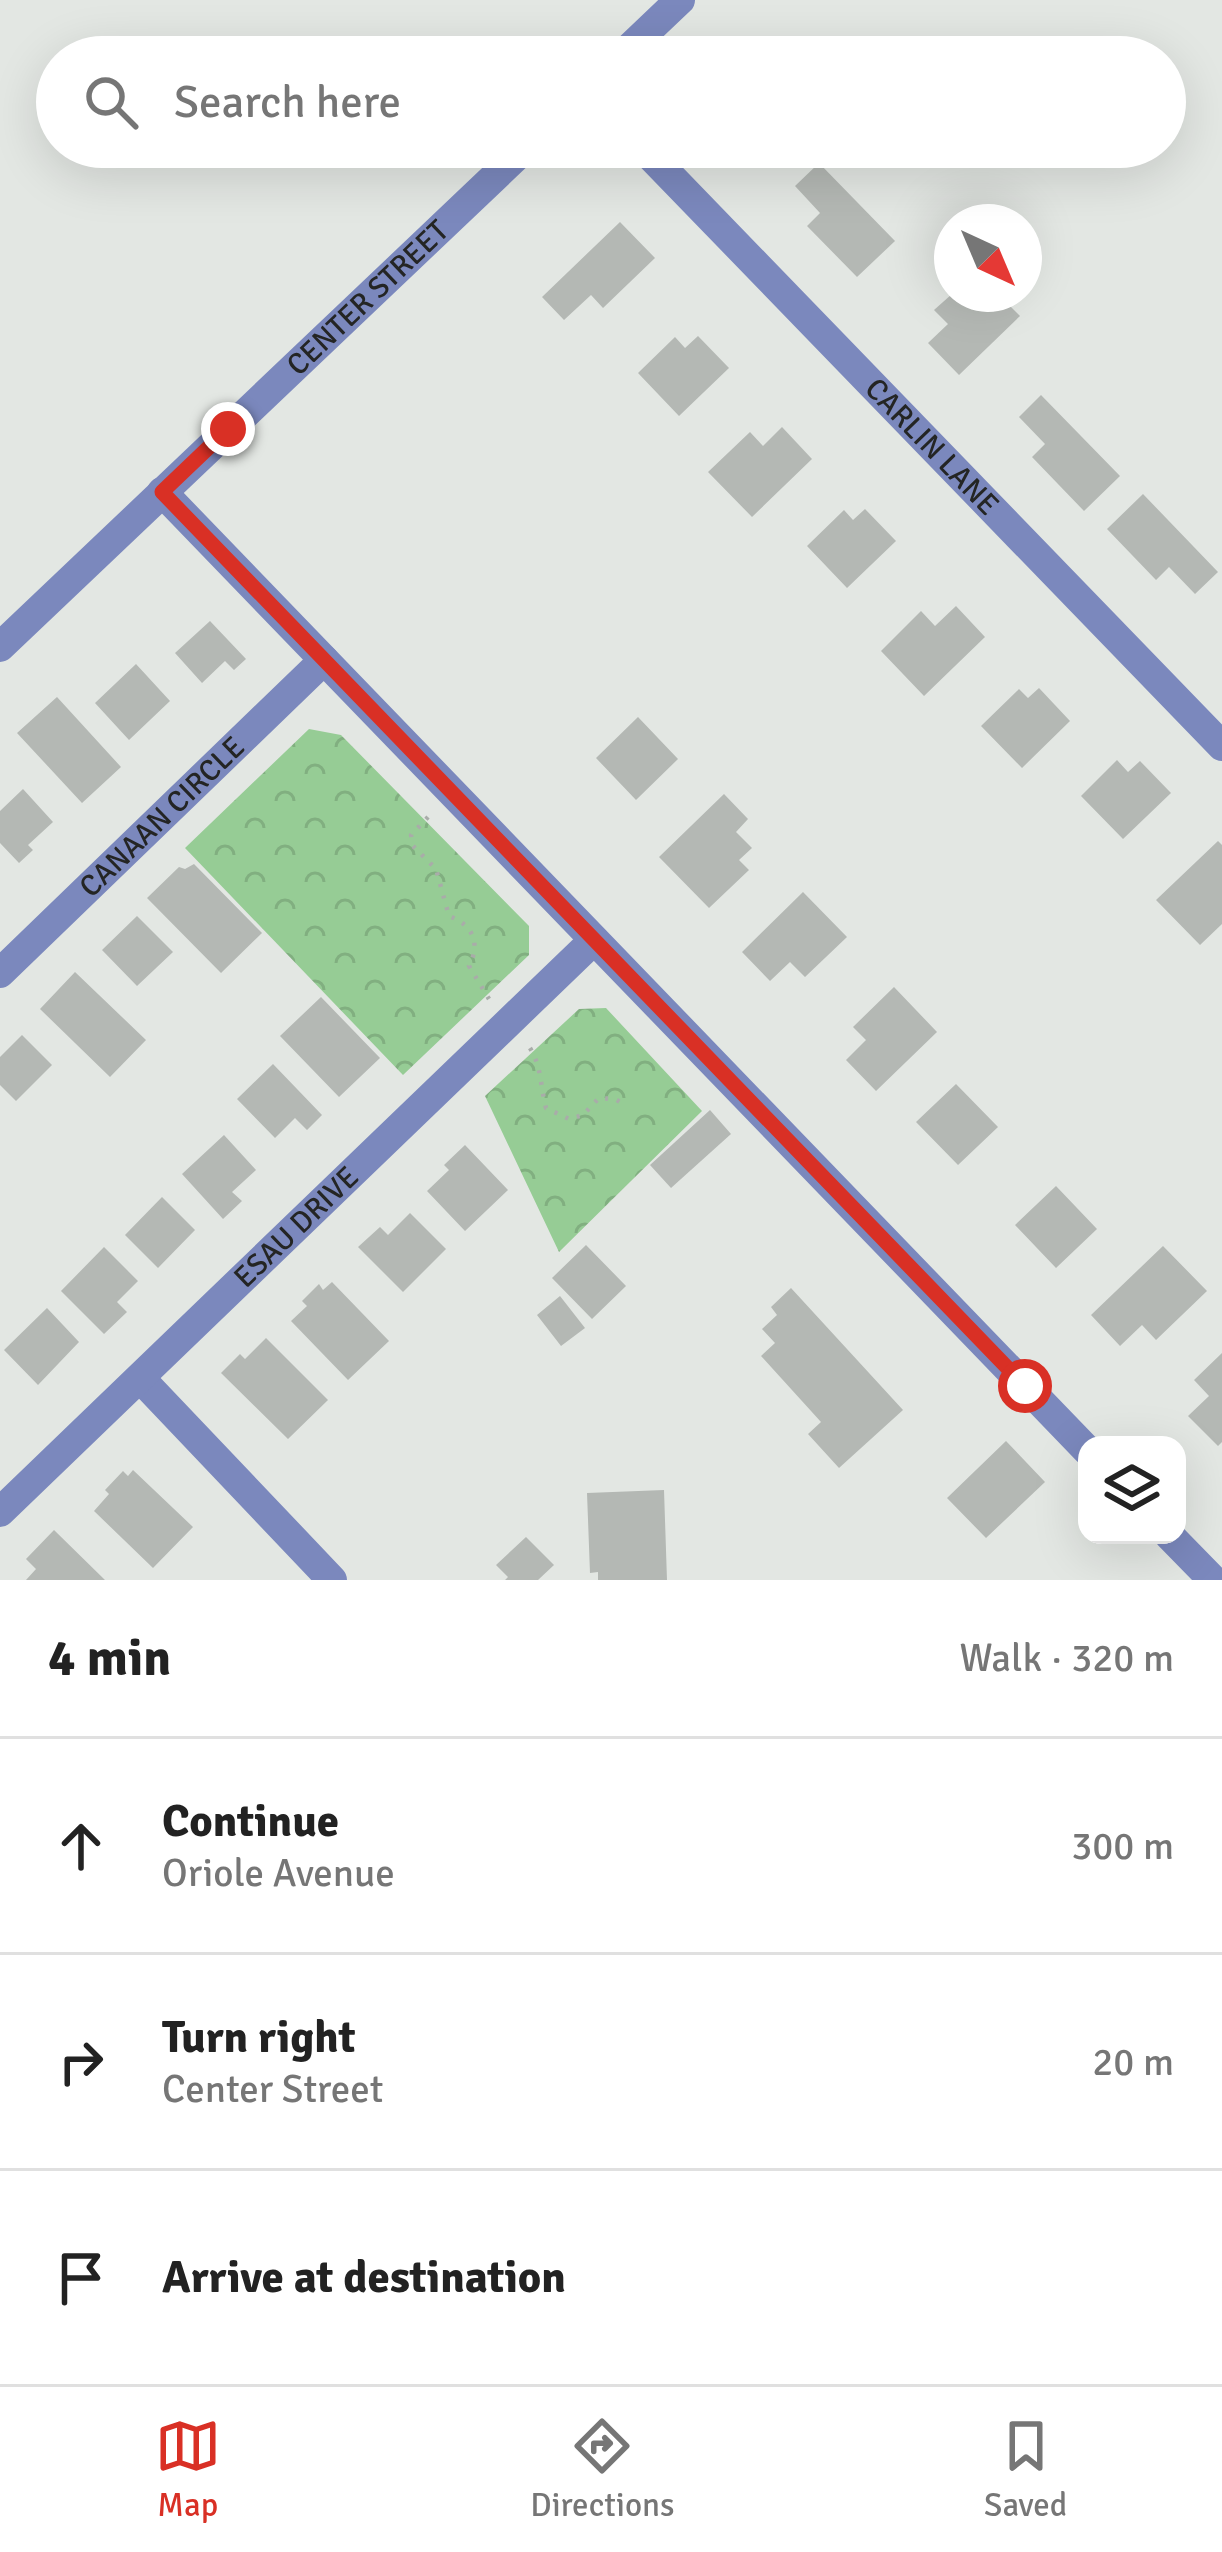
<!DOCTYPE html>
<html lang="en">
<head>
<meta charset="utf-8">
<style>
	body { margin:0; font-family:Signika,sans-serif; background:#f6f6f6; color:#222 }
	.controls { position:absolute; right:36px; bottom:36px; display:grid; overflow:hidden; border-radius:24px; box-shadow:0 12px 48px #0002 }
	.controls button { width:108px; height:108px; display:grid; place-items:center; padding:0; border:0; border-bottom:3px solid #e0e0e0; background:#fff; color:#222; font:60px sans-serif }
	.compass { position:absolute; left:934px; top:204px; width:108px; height:108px; border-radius:50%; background:#fff; box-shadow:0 12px 48px #0002; rotate:136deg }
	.stop { position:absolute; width:36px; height:36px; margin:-27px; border:9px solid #d93025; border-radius:50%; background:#fff }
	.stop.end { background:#d93025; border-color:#fff; box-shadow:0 3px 12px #0008 }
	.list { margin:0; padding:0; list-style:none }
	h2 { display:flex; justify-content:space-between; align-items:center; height:156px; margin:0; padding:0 48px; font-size:51px }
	h2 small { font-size:39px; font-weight:400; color:#767676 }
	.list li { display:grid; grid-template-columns:78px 1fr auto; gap:36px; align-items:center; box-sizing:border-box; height:216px; padding:0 48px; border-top:3px solid #e0e0e0 }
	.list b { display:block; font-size:45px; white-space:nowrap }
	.list p { margin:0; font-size:39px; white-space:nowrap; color:#767676 }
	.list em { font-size:39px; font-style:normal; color:#767676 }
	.icon { flex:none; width:66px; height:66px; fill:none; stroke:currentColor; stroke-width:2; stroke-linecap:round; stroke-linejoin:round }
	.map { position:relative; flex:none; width:1222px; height:1580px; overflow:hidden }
	.search { position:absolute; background:#fff; box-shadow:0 12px 48px #0002; left:36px; right:36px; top:36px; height:132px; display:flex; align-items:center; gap:30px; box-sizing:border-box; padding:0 42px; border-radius:66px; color:#767676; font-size:45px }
	.sheet { height:804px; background:#fff }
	nav { display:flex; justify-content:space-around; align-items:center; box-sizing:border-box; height:168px; border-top:3px solid #e0e0e0; background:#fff; font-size:33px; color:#767676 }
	nav a { display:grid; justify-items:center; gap:6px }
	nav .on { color:#d93025 }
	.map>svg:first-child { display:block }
	.park { fill:url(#park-crowns) }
	.building { fill:#b4b8b4 }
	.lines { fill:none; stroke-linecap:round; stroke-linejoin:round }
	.path { stroke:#a9aca9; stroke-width:4.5; stroke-dasharray:3 9; stroke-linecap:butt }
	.minor { stroke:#7b88bd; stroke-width:30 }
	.route { stroke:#d93025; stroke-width:15 }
	.labels { text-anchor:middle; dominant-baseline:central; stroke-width:9; stroke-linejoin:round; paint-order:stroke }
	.street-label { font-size:30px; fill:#242524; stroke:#fff }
</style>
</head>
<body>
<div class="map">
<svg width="1222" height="1580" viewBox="0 0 1222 1580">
	<defs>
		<pattern id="park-crowns" width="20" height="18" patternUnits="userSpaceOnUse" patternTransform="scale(3)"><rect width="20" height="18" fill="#96cc95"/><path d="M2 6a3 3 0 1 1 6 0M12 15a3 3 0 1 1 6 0" fill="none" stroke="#81af80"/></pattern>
	</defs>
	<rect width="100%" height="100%" fill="#e3e7e3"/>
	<path class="park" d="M309 729 341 735 529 926V955L403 1075 185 848Z
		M606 1008 702 1111 559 1252 485 1096 579 1009Z"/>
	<path class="building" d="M819 163 895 241 857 277 807 226 820 213 795 186Z
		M620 222 655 258 603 308 591 295 564 320 542 297Z
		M952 294H998L1020 316 959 375 928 343 948 324 934 310Z
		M698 336 729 368 679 416 638 373 675 337 685 348Z
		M1041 395 1120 476 1084 511 1032 457 1045 444 1019 417Z
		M782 427 812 459 752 517 708 472 750 432 763 446Z
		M1143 494 1218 572 1195 594 1169 567 1156 580 1107 529Z
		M865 509 896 541 847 588 807 546 844 510 853 520Z
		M956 606 985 637 924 696 881 651 921 611 935 626Z
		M210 621 246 659 234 670 225 661 202 683 175 653Z
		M136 664 170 701 129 740 95 703Z
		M1039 688 1070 721 1022 768 981 726 1019 689 1028 698Z
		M57 697 121 767 82 803 17 733Z
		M638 717 678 759 636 800 596 758Z
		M1117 760 1128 772 1140 761 1171 793 1123 839 1081 796Z
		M23 789 53 822 28 845 33 850 19 863 0 843V811Z
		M724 794 748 819 736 832 752 848 739 860 749 870 709 908 659 857Z
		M1218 841 1222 845V924L1200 945 1156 900Z
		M194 864 262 933 221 973 147 898 179 867 185 869Z
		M803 892 847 937 805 977 790 962 770 981 742 952Z
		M137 916 173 952 137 986 102 950Z
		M75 972 146 1040 110 1077 40 1009Z
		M894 987 937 1032 876 1091 846 1060 866 1040 853 1027Z
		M321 997 380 1058 339 1097 280 1036Z
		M22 1035 52 1065 16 1101 0 1085V1057Z
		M273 1064 322 1115 307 1130 295 1118 275 1138 237 1099Z
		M956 1084 998 1127 958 1165 916 1122Z
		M710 1110 731 1134 671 1188 650 1165Z
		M224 1135 256 1170 232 1192 242 1201 223 1219 182 1174Z
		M465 1145 508 1190 465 1231 427 1191 449 1170 444 1165Z
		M1056 1186 1097 1229 1056 1268 1015 1225Z
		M162 1197 195 1230 158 1268 125 1235Z
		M410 1213 446 1249 403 1292 358 1247 380 1227 388 1235Z
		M586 1245 626 1286 592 1319 552 1278Z
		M1163 1246 1207 1291 1156 1340 1142 1325 1120 1346 1091 1315Z
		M104 1247 138 1281 117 1302 127 1312 104 1334 61 1291Z
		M332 1282 389 1341 348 1380 291 1321 307 1306 302 1301 319 1284 323 1290Z
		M791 1288 903 1410 839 1468 808 1434 821 1422 761 1356 775 1343 762 1329 777 1315 771 1307Z
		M560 1296 585 1328 561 1346 537 1315Z
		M47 1308 79 1342 38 1385 4 1350Z
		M266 1338 328 1400 288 1439 221 1373 240 1354 245 1359Z
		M1222 1353V1442L1218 1446 1188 1416 1209 1396 1194 1380Z
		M1006 1441 1045 1482 986 1538 947 1498Z
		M133 1470 193 1527 153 1568 94 1511 109 1494 105 1490 123 1471 128 1476Z
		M664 1490 667 1580H598V1572L590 1573 587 1493Z
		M54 1530 105 1580H26L36 1569 26 1559Z
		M526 1537 554 1565 538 1580H505L508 1577 496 1565Z"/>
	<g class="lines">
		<path class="path" d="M428 817 411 835 413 846 436 869 449 916C473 925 481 943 469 966L489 999
			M530 1048C542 1068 540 1085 546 1108L569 1119 583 1115 599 1098 615 1099 627 1106"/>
		<g class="minor">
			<path d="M620 57 680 0"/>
			<path id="s1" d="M642 147 1222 746"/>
			<path d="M162 492 1087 1450"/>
			<path id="s2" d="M0 647 526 147"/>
			<path id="s3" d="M0 973 324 660"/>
			<path d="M140 1378 332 1580"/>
			<path id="s4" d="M0 1512 594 940"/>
			<path d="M1169 1535 1213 1580"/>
		</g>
	</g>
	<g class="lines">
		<path class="route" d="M228 429 162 492 1025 1386"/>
	</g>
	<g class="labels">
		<g class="street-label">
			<text stroke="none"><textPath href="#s2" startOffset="507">CENTER STREET</textPath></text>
			<text stroke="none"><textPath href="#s1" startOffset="417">CARLIN LANE</textPath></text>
			<text stroke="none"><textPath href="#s3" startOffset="225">CANAAN CIRCLE</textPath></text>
			<text stroke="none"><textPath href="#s4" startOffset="411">ESAU DRIVE</textPath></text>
		</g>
	</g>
</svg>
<div class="controls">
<button><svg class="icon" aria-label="layers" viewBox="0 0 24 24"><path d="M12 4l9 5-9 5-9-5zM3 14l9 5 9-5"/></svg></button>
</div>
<svg class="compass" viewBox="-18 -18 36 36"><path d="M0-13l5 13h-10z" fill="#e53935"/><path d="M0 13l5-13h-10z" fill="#767676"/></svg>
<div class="stop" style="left:1025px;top:1386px"></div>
<div class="stop end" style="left:228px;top:429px"></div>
<div class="search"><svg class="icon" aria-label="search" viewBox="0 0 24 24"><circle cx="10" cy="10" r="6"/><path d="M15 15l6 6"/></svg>Search here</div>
</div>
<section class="sheet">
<h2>4 min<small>Walk · 320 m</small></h2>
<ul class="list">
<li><svg class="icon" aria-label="ahead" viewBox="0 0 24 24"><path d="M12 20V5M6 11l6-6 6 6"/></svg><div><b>Continue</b><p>Oriole Avenue</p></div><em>300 m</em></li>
<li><svg class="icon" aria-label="right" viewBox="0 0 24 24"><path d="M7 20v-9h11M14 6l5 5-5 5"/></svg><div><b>Turn right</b><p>Center Street</p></div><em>20 m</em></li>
<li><svg class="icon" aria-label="arrive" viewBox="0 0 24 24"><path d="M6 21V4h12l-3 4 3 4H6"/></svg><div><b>Arrive at destination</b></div></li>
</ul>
</section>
<nav>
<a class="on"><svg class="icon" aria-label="map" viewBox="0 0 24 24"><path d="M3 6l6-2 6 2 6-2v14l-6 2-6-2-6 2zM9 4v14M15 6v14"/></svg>Map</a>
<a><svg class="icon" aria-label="directions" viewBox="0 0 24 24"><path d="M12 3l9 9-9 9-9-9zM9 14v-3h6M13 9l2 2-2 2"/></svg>Directions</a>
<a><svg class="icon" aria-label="saved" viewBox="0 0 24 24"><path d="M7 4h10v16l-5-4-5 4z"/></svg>Saved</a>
</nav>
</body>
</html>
